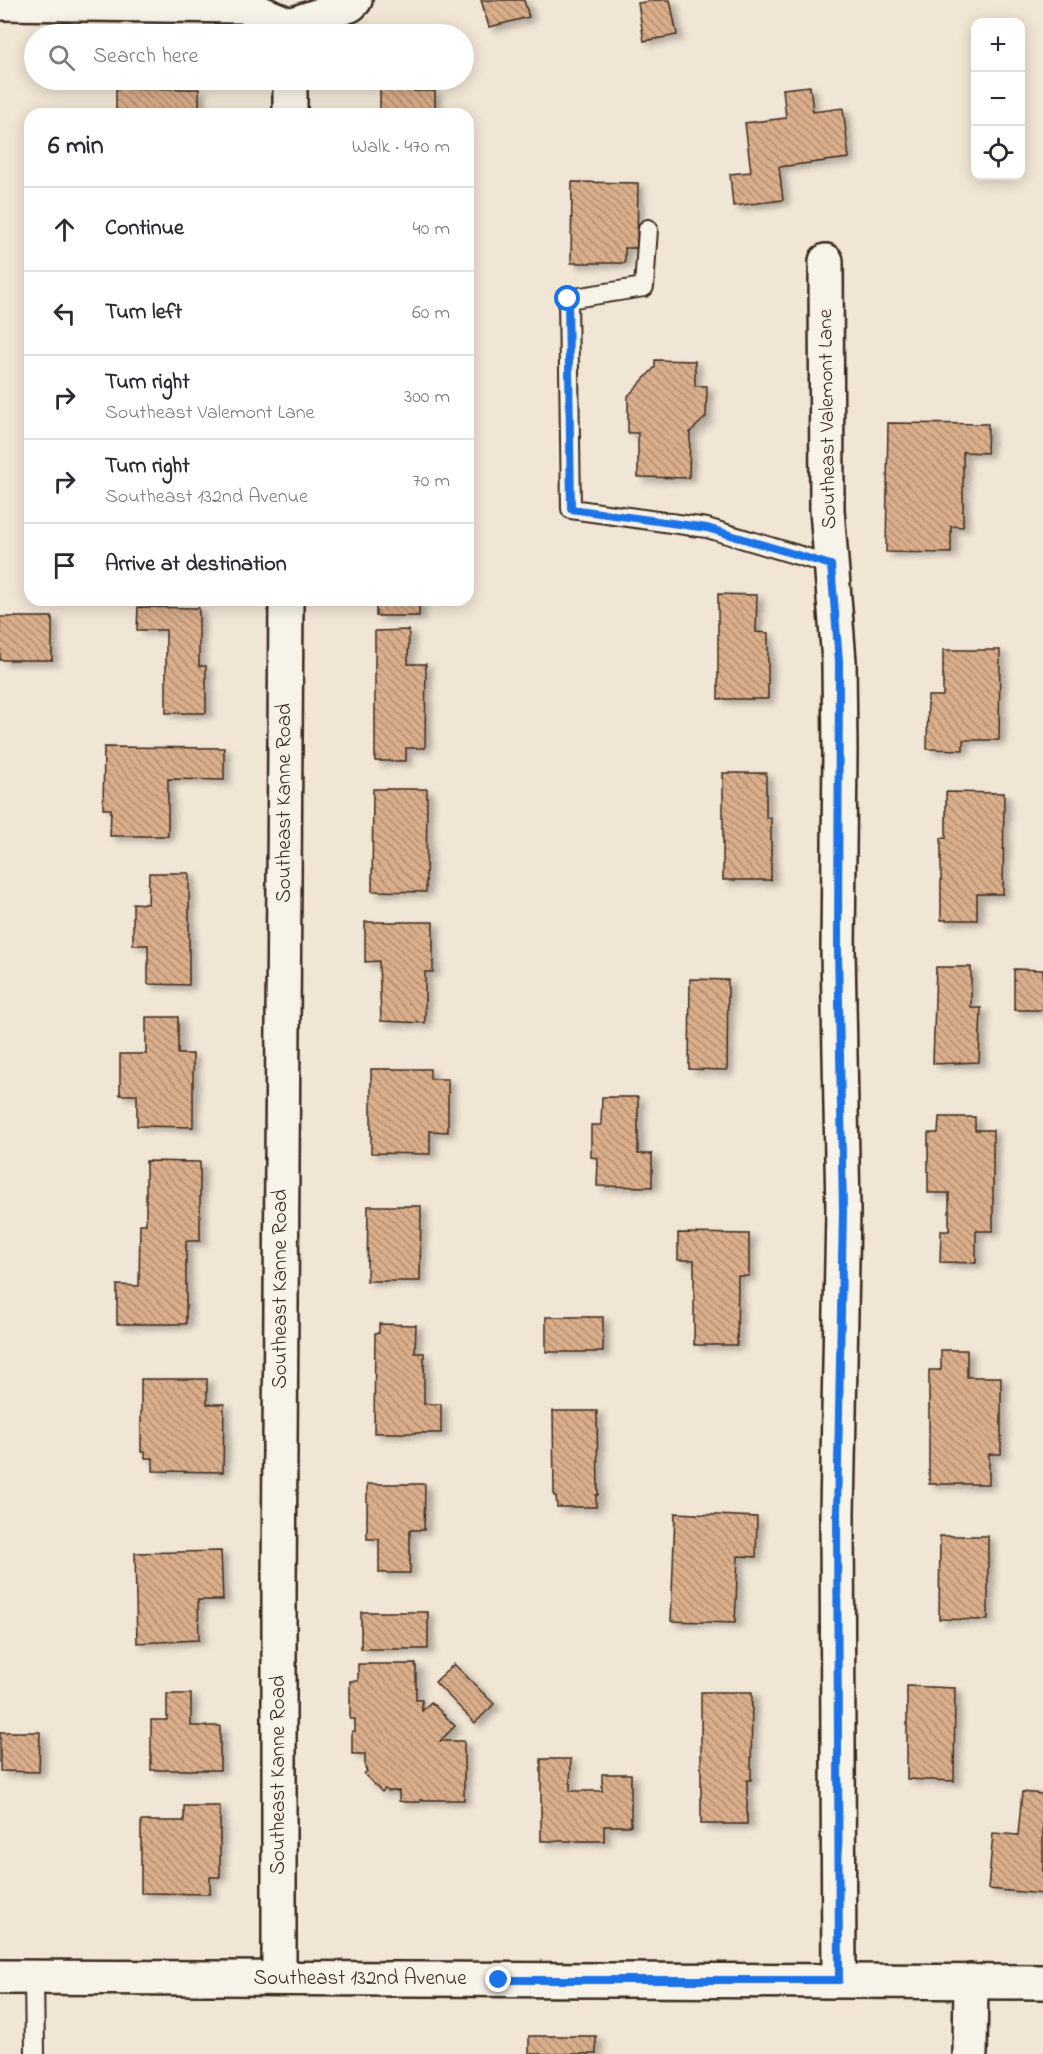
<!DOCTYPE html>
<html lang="en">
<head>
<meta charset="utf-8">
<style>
	body { margin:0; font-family:"Indie Flower",sans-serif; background:#f2f2f3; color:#2b2b33 }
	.controls { position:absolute; right:18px; top:18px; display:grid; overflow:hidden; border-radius:12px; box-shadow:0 3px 15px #0003 }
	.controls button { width:54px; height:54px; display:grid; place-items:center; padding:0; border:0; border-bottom:2px solid #e1e1e2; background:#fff; color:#2b2b33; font:30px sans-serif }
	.stop { position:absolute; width:18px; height:18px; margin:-14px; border:4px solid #1a73e8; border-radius:50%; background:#fff }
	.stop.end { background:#1a73e8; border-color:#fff; box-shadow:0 2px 6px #0008 }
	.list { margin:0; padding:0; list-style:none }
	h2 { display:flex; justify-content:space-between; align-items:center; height:78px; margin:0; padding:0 24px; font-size:26px }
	h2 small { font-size:20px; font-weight:400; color:#7c7c81 }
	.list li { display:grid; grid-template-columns:39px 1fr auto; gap:18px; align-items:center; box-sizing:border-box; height:84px; padding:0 24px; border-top:2px solid #e1e1e2 }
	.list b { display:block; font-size:22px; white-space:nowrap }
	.list p { margin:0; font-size:20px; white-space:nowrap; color:#7c7c81 }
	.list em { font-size:20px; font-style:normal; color:#7c7c81 }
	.icon { flex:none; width:33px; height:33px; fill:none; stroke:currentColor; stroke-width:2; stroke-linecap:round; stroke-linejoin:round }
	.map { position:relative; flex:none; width:1043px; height:2054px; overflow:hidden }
	.search { position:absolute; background:#fff; box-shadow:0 3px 15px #0003; left:24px; top:24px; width:450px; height:66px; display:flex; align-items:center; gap:15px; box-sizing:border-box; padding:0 21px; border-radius:33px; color:#7c7c81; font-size:22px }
	.panel { position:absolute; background:#fff; box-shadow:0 3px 15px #0003; left:24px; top:108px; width:450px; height:498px; border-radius:18px }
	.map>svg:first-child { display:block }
	.building { fill:url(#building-back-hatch); stroke:#3b2a1e; stroke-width:1.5; filter:url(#shadow) }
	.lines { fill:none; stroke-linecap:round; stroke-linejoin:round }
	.service-casing { stroke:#3b2a1e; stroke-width:22 }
	.minor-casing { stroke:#3b2a1e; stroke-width:38 }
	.tertiary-casing { stroke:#3b2a1e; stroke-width:38 }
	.service { stroke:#f7f3e8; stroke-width:18 }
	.minor { stroke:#f7f3e8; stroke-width:33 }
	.tertiary { stroke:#f7f3e8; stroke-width:33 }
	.route { stroke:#1a73e8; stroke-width:8 }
	.labels { text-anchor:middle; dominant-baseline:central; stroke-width:5; stroke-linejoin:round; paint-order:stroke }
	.street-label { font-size:21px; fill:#3b2a1e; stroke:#f7f3e8 }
</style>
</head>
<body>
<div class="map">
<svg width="1043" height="2054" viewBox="0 0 1043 2054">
	<defs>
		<pattern id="building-back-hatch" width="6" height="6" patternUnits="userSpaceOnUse" patternTransform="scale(1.5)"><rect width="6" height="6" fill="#daae8b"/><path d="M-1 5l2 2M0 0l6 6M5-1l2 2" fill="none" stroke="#b28e71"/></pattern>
		<filter id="shadow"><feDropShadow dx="6" dy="4" stdDeviation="3" flood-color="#0004"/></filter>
	</defs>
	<rect width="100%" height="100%" fill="#f1e5d5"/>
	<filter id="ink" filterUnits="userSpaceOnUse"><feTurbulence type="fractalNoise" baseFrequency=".0167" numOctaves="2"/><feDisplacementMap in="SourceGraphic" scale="12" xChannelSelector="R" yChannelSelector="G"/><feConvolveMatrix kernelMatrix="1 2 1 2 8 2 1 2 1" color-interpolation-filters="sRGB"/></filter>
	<g filter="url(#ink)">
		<path class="building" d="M481 0H524L529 17 489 27Z
			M657 0H670L677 35 644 41 638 3Z
			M380 80H413L412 91H435V114H380Z
			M810 86 813 112 843 108 849 158 779 167 783 200 733 206 730 174 751 172 745 123 786 118 783 89Z
			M116 88 199 89V114H116Z
			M572 182 638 183 637 248H625V263H571Z
			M655 360 695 361V386H707L706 417 690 432 689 478 638 477V433H628V396L655 367Z
			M888 423 988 424 987 453 963 452V527L951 526V553L886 552Z
			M718 594 757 595 756 632 768 633V699H718Z
			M376 600H419V616H376Z
			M138 607 199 608V666H206V713H166V630H137Z
			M0 617H52V660H0Z
			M409 630 408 664H426L425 748H406V761H375V631Z
			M943 650H1000L999 740H963V750L927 749 928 696H943Z
			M104 747 224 748V780L168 779V836H110L111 809H103Z
			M723 773H766V818H771V880H723Z
			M373 789H427L426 892 372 891Z
			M946 792 1004 793 1003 894H977V920H941V838H946Z
			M149 873H189V985L148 984V945H133V903L148 904Z
			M365 922H433V972H425V1023L381 1021 379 961 365 962Z
			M936 967H971V1008H981L979 1062 933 1064Z
			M1014 969 1043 970V1010H1014Z
			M690 979 728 980 727 1070 689 1069Z
			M146 1017H178V1054H193V1127L137 1126V1095H120V1054H146Z
			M371 1069H430V1079H448V1132L430 1131V1154L371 1153Z
			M602 1097H638V1154H652V1187L597 1186 598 1158 591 1157V1125H601Z
			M939 1117H975V1130H993V1231H976V1263L940 1262 941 1231H949V1193H928V1133H938Z
			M146 1161 200 1162V1241H186V1324H117V1285L139 1286 140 1224H146Z
			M368 1206H421L420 1281H367Z
			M678 1233 749 1234V1276H738L737 1345H694V1260H678Z
			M546 1317H603V1352H546Z
			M379 1324 416 1325 415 1353H424V1404H441V1433H374L375 1333H379Z
			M941 1350H967V1377H1001V1454H989V1484H929V1370H941Z
			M141 1379H207V1404H224L223 1472 153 1471V1458H145V1452H141Z
			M553 1411H597L598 1495H596V1507H557L556 1496H554Z
			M367 1484H425L424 1530H410V1573H379V1539H367Z
			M675 1513 757 1517 756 1557 738 1556 735 1623 671 1621Z
			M940 1536H988V1620L939 1619Z
			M221 1551 223 1600H198L199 1640 137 1643 135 1553Z
			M361 1612H428V1649H361Z
			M358 1664H416V1700H422V1711L431 1702 455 1726 440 1741H464V1800H420V1802H404L399 1801V1791H388L385 1789 382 1792 364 1774 367 1771 365 1768V1754H352V1731H355V1719H350V1681H358Z
			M454 1664 494 1704 475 1723 435 1682Z
			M907 1686 955 1688 954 1781 907 1779Z
			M701 1692H752L751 1780H747V1824H701Z
			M167 1694H191V1726H220V1770H151V1720H167Z
			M0 1732H40L39 1772 0 1771Z
			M541 1759H571L570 1791H602V1774H631V1826H604V1841H541Z
			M1022 1792 1043 1794V1894L988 1889 993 1833 1018 1835Z
			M184 1806H220V1877H210V1894L141 1893V1821H184Z
			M529 2036H596V2054H529Z"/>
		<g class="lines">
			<defs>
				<path id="service" d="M648 229 644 287 568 299 571 509 707 528 831 565
					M34 1977 35 2054"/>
				<path id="minor" d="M0 3 244 6 290 25
					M290 25 350 5 355 0
					M290 114V80
					M826 261 827 510 839 661 840 751 838 951 843 1211 837 1513 839 1980
					M279 1978V1588L286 600
					M970 2054 971 1981"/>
				<path id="tertiary" d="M0 1977 1043 1982"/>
			</defs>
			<use href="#service" class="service-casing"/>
			<use href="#minor" class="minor-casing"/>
			<use href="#tertiary" class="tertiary-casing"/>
			<use href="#service" class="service"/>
			<use href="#minor" class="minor"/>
			<use href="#tertiary" class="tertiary"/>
		</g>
	</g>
	<g class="lines" filter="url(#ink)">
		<path class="route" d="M499 1980H839L837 1513 843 1211 838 951 839 661 831 565 707 528 571 509 568 299"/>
	</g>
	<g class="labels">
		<g class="street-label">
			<text transform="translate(828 419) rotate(-91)">Southeast Valemont Lane</text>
			<text transform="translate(285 803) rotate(-90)">Southeast Kanne Road</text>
			<text transform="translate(281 1289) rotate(-90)">Southeast Kanne Road</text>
			<text transform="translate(279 1775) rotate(-90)">Southeast Kanne Road</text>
			<text x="360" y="1979">Southeast 132nd Avenue</text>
		</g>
	</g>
</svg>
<div class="controls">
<button>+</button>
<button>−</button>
<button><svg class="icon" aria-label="locate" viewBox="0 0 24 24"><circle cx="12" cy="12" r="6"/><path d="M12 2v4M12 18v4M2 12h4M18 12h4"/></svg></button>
</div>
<div class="stop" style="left:568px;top:299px"></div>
<div class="stop end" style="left:499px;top:1980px"></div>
<div class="search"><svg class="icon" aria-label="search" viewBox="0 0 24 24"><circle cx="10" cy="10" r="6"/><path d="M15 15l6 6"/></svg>Search here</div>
<section class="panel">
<h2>6 min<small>Walk · 470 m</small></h2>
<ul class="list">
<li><svg class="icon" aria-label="ahead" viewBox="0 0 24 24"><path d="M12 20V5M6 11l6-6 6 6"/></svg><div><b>Continue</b></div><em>40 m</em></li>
<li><svg class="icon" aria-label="left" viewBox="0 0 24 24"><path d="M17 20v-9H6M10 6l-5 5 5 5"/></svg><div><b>Turn left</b></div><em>60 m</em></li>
<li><svg class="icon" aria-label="right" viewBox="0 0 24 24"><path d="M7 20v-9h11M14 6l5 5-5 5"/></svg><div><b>Turn right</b><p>Southeast Valemont Lane</p></div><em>300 m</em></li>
<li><svg class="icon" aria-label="right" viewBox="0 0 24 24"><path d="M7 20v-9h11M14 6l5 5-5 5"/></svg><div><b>Turn right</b><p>Southeast 132nd Avenue</p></div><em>70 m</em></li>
<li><svg class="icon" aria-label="arrive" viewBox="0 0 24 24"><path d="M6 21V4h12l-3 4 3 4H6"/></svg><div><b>Arrive at destination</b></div></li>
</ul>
</section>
</div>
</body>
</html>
